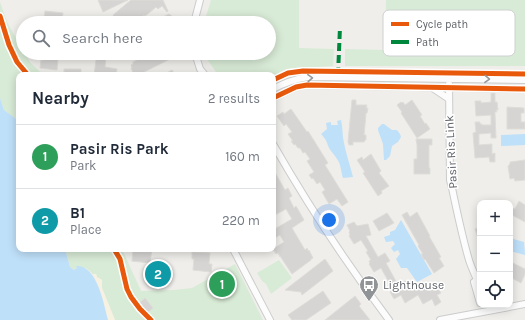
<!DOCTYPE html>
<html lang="en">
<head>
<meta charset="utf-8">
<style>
	body { margin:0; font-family:Karla,sans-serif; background:#f2f2f3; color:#1f2937 }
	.controls { position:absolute; right:12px; bottom:12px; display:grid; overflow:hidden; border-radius:8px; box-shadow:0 2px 10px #0003 }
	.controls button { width:36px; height:36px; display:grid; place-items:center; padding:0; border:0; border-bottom:1px solid #e0e1e3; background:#fff; color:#1f2937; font:20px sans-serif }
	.you { position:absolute; left:329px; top:220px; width:14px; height:14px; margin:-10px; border:3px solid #fff; border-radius:50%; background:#1a73e8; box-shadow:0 0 0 6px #1a73e833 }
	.badge { display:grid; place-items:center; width:26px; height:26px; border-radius:50%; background:#0f766e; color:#fff; font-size:13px; font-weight:700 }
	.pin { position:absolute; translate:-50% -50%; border:2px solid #fff; box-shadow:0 1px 4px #0006 }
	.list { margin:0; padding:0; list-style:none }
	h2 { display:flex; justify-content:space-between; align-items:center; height:52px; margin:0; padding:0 16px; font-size:17px }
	h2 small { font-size:13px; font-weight:400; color:#747a83 }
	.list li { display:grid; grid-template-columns:26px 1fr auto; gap:12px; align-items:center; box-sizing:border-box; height:64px; padding:0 16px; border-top:1px solid #e0e1e3 }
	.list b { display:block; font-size:15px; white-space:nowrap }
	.list p { margin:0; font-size:13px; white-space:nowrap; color:#747a83 }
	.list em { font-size:13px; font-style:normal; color:#747a83 }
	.icon { flex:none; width:22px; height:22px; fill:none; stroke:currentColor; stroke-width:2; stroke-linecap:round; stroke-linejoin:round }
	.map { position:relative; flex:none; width:525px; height:320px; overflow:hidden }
	.search { position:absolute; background:#fff; box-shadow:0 2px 10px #0003; left:16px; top:16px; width:260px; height:44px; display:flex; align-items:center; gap:10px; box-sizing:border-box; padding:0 14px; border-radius:22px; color:#747a83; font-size:15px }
	.panel { position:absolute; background:#fff; box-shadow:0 2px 10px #0003; left:16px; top:72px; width:260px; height:180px; border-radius:8px }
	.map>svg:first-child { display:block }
	.green { fill:#d8ebd6 }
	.sand { fill:#f6f1e1 }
	.water { fill:#bfe0f9 }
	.building { fill:#d6d5d3; stroke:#deddd9 }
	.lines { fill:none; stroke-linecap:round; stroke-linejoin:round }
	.minor-casing { stroke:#cbcccc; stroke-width:8 }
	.minor { stroke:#fdfcfc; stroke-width:6 }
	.quiet { stroke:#00873e; stroke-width:4; stroke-dasharray:8 4; stroke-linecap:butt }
	.cycleway-casing { stroke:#fff; stroke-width:8 }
	.cycleway { stroke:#e8590c; stroke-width:5 }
	.oneway { stroke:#96999c }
	.labels { text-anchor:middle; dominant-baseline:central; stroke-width:3; stroke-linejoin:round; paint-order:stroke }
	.street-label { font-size:12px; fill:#5f6368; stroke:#fff }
	.poi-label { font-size:12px; fill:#5f6368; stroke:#fff; text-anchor:start }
	.key { fill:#fff; stroke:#cfd0d2; stroke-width:1 }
	.key-label { font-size:11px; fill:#5f6368 }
</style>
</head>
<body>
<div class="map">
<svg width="525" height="320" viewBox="0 0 525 320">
	<rect width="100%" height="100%" fill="#efeeea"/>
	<path class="green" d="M211 0H299V48L334 49 333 66 286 69 273 76V75H218L205 56V53H269V23H204Z
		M386 0H525V66H345V49L385 50Z
		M0 2 7 22 23 51V53H24L30 62 43 75H19V121L4 110 0 98Z
		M65 249H122L141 291 174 290 192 288 235 264 263 320H115L102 288V280L97 277 96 274H93L86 268H77L74 270 70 267Z
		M279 260 292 278 271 294 266 284 262 281 257 273Z"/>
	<path class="sand" d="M93 274H96L97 277 102 280V288L115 320H108L100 289Z"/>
	<path class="water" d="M0 98 4 110 19 121V249H65L70 267 74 270 77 268 76 266C97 264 104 305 108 320H0Z
		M341 120C343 128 342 135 344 143 346 154 350 165 353 177L343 178C341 172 341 164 337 159 335 155 331 152 329 148 326 140 327 141 321 134L327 129 326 123 331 122V125H338L337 121Z
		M382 124H384L392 130H397L400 134 401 137 398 142 392 146 390 156 386 160H384L383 144 378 130V128Z
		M525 134V145L501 146V135Z
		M401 220 432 274 417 282 407 268H401L396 259 400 254 398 250 394 252 391 248 395 244 393 241 386 242 384 237 390 235V232L395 230Z
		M510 238 524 242 525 255 510 251Z"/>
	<path class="building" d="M98 0H128L103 12Z
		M131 0H163L168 11 167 12 162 6 158 9 156 7 149 13 145 16 144 15 141 18 140 17 136 20 135 18 127 23H119L113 15Z
		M45 11 63 13 62 20H57V23H47L48 19 44 18Z
		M169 14 170 15H171L174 23H158L157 20Z
		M46 53H61V59L58 58 57 70 40 68 41 60H44Z
		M97 53H106L105 67 117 69 116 75H94Z
		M151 53H182L138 75H134L131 68H132L131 65 133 64V62Z
		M64 69H81V75L64 74Z
		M172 70 175 75H163Z
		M491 93H495V102H497L498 110H496L497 112H495V114L496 138H491V133L479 134V145L492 144V154L495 153V162H490L489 157 475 158 473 133 476 132 475 122H480V124H482V125H491V115L476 116 475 101H481V103L491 102Z
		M352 100H356V105H367L366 108H368L367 113H366L365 125 364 135H366V140H365L364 142H353V145H349L348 142Z
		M412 100 422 115 420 116 425 124 426 123 430 129 417 138 401 113 402 112 397 105 401 102 402 103 403 102 405 105Z
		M507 107 524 108V113H521V122H525V129H507Z
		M291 109 307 132 308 131 328 163 325 165 348 202 342 206 337 199 329 204 322 192 325 190 320 182 317 184 313 178 312 179 309 175 314 172 307 161 310 159 305 152 303 153 300 148H298L295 144 294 145 291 141H293L288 134 292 132 286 124 284 126 277 116 283 112 284 114Z
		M416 139H432V145H429V168H430V174H414V159H417V145Z
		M371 154 381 171 379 173 389 186 381 191 382 193 378 196 363 173 365 172 357 160 362 157 363 160Z
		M525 160V180L515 181 514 178 510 179 508 166 510 164V162Z
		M273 169 285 190 288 188 292 196 289 198 294 208 296 206 304 220 292 228 305 250 307 248 308 251 309 250 313 258 311 259V260L292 274 280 256V257L278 253 276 254 273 249 284 242 280 235 273 239V230L292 219 286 209 273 216Z
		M519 201 525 205V222L510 214V212L512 208 515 209Z
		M407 212 410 217 417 212 430 236H429L441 257 439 258 444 266 434 273 425 259 424 260 421 254H423L418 246 419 245 402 215Z
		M387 213 394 223 379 231 373 221Z
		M354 222 357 226 368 224 371 235 366 236 378 257 385 253 390 261 386 263 398 285 405 281 411 291 425 282 428 287 435 283 441 293 437 295 441 302 435 306 432 299 423 304 418 295 405 303 401 295 394 299 390 292 391 291 390 289 392 288 381 268 374 272 369 264 370 263 369 261 371 260 366 252 368 251 361 240 354 244 349 236 350 235 349 232 350 231 347 225Z
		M480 227V241H479L475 229Z
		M133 249H152L150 263 132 261Z
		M192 252 210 253 209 264H212L211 272 193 270 194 259H192Z
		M325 259 333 271 302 295 301 292 285 290Z
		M511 262 525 269V274L521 283 510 277V272L512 268 510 267V266Z
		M155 264 164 265V269H167L166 284 150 282 151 275H154Z
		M323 291 331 303 306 320H292L288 315Z
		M355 296 361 304 359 306 370 320H325Z
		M145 298 153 308 147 313 139 303Z"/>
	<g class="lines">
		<defs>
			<path id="minor" d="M194 23 200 0
				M195 53 200 69 205 75
				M449 84 450 180 452 188C457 212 462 236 469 260 472 270 477 278 480 288
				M273 89C284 83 295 79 308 77L525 80
				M434 89 449 99
				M273 98 296 87 307 85 525 89
				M273 144C308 205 346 263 389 320
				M233 249 270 320
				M474 282 480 303
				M440 320 525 304"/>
		</defs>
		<use href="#minor" class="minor-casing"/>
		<use href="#minor" class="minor"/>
		<path class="quiet" d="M338 75 340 27"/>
		<defs>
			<path id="cycleway" d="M0 16 9 45 17 62 28 75
				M273 80 288 73 303 71 525 74
				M273 98 296 87 307 85 525 89
				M114 249 120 259 127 289 131 297 140 309 151 320"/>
		</defs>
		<use href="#cycleway" class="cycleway-casing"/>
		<use href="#cycleway" class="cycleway"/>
	</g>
	<defs><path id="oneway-chevron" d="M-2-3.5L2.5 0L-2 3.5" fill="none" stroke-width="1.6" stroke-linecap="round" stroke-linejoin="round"/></defs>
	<g class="oneway">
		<use href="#oneway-chevron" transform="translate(310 78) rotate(-3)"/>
		<use href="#oneway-chevron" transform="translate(487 79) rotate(1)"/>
	</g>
	<defs>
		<symbol id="bus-pin" viewBox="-11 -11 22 30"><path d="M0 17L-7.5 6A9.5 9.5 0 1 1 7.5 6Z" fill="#919496" stroke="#fff"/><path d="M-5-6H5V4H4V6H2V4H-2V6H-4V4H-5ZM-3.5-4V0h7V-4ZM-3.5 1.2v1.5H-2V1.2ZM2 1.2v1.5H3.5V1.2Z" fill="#fff"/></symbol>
	</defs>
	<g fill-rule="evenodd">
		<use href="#bus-pin" x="358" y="274" width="22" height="30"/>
	</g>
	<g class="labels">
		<g class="street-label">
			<text transform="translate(451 152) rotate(-93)">Pasir Ris Link</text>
		</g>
		<g class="poi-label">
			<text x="383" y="285">Lighthouse</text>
		</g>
	</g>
	<rect x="383" y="10" width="132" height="46" rx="6" class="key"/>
	<rect x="391" y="22" width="18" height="4" fill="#e8590c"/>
	<rect x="391" y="40" width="18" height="4" fill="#00873e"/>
	<g class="key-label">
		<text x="416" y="28">Cycle path</text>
		<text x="416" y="46">Path</text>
	</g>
</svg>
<div class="controls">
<button>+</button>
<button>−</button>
<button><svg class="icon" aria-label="locate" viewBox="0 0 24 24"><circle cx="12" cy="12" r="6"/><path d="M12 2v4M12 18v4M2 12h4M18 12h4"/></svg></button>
</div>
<div class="you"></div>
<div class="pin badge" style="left:222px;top:284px;background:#2e9e5b">1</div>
<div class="pin badge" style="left:158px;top:274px;background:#0f9aa8">2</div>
<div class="search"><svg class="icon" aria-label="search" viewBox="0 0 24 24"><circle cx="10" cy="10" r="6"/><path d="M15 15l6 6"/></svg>Search here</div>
<section class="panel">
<h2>Nearby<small>2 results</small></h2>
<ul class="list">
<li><span class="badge" style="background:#2e9e5b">1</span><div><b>Pasir Ris Park</b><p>Park</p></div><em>160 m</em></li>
<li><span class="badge" style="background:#0f9aa8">2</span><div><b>B1</b><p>Place</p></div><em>220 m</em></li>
</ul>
</section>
</div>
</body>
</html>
